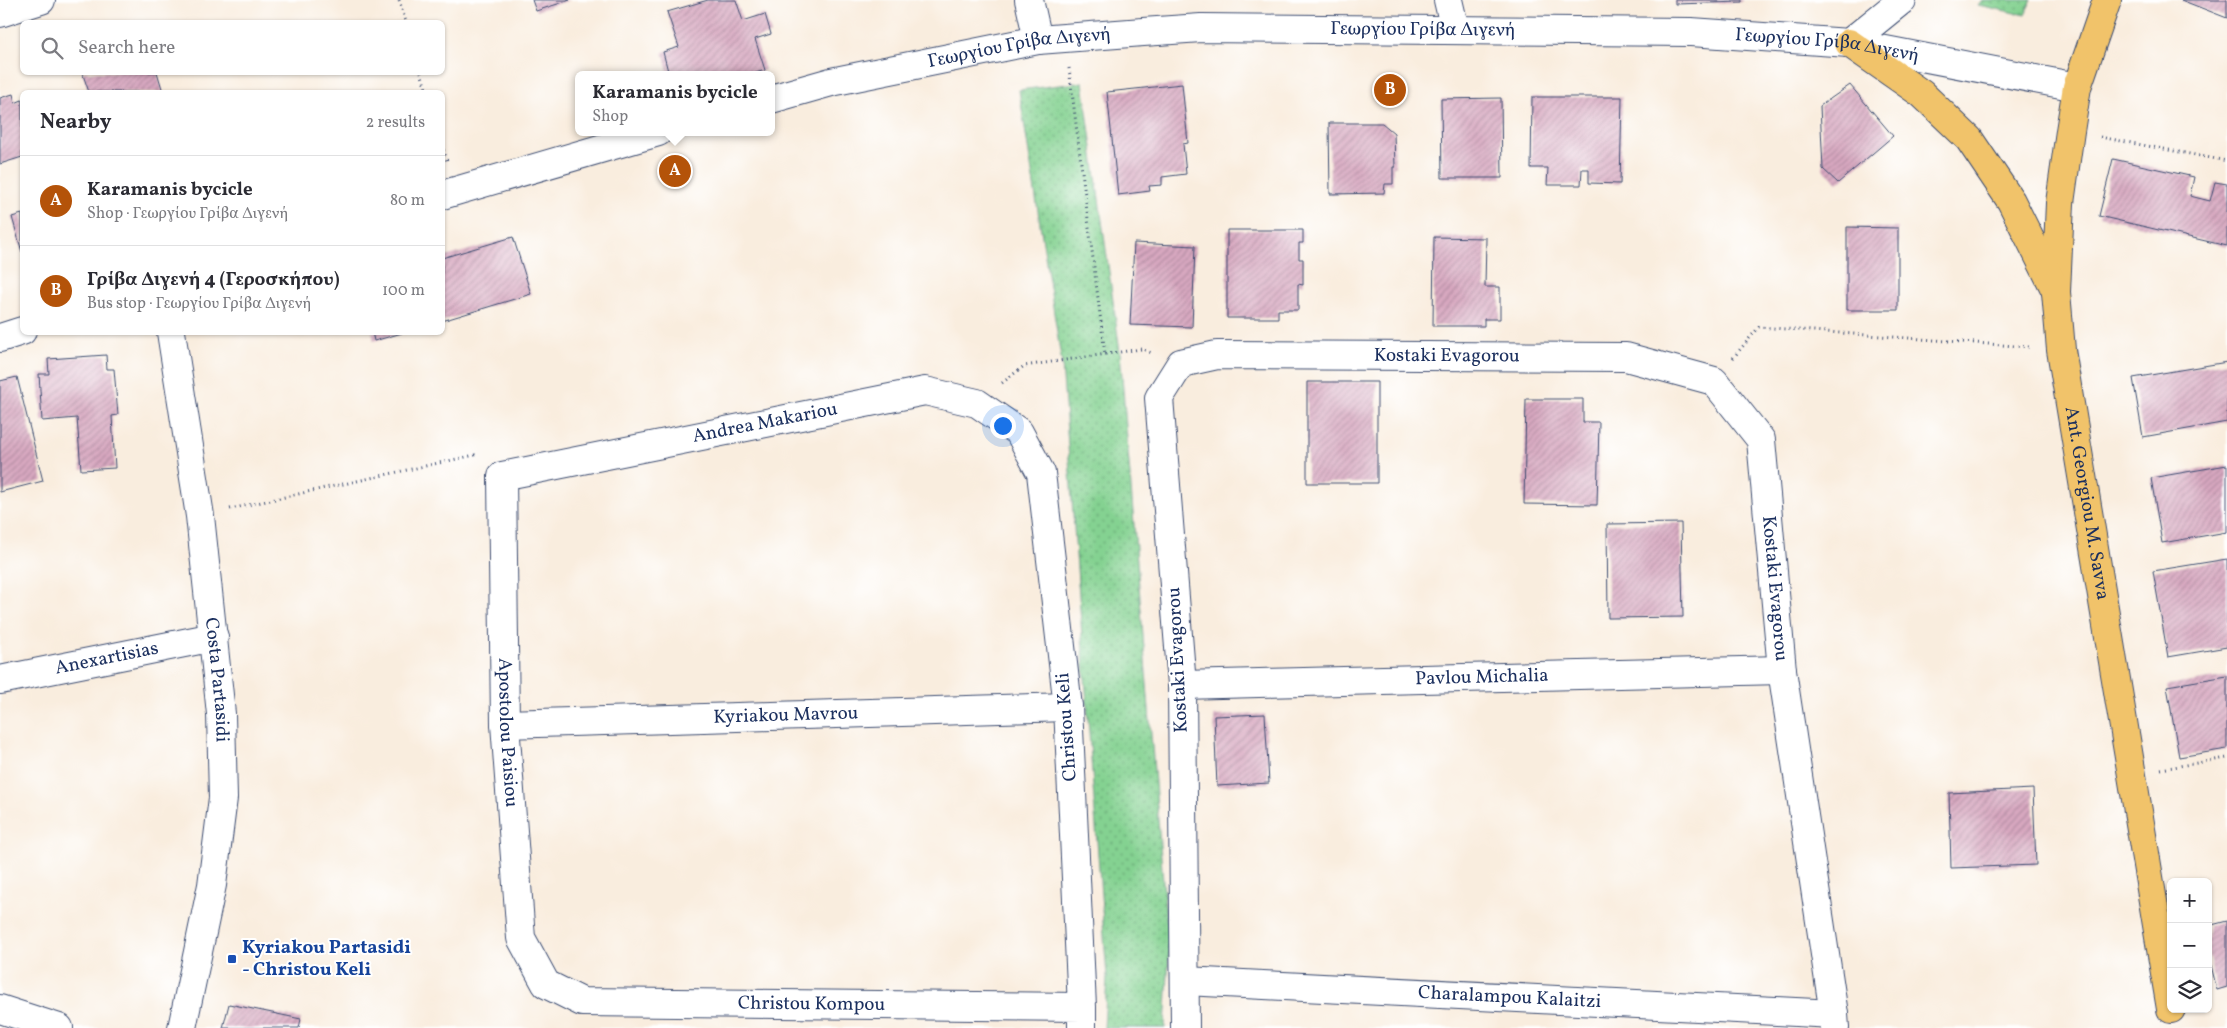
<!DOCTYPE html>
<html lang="en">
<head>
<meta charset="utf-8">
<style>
	body { margin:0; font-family:Vollkorn,serif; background:#f7f7f7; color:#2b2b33 }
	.controls { position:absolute; right:15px; bottom:15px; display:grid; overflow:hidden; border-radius:8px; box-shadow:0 1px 4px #0004 }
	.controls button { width:45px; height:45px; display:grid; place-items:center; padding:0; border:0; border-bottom:1px solid #e1e1e2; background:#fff; color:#2b2b33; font:25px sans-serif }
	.you { position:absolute; left:1002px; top:425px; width:18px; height:18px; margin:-12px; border:4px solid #fff; border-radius:50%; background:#1a73e8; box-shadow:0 0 0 8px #1a73e833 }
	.badge { display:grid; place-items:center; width:32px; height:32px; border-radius:50%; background:#b45309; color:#fff; font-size:16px; font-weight:700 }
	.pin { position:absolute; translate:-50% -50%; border:2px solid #fff; box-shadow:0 1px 5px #0006 }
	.popup { position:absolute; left:575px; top:71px; width:200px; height:65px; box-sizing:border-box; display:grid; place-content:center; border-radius:8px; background:#fff; filter:drop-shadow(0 1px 4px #0005); font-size:16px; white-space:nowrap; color:#7c7c81 }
	.popup b { font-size:19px; color:#2b2b33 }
	.popup::after { content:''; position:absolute; left:50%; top:100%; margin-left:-10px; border:10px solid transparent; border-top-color:#fff }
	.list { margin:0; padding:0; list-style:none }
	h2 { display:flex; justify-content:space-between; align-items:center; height:65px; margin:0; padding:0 20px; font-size:21px }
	h2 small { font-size:16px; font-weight:400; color:#7c7c81 }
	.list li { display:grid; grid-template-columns:32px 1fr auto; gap:15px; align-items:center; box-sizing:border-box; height:90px; padding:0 20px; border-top:1px solid #e1e1e2 }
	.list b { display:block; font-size:19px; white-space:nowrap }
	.list p { margin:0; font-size:16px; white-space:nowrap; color:#7c7c81 }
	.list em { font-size:16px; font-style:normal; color:#7c7c81 }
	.icon { flex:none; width:28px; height:28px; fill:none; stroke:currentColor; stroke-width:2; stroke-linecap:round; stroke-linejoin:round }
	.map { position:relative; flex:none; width:2227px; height:1028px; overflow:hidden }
	.search { position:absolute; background:#fff; box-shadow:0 1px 4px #0004; left:20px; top:20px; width:425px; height:55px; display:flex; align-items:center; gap:12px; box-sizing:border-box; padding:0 18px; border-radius:8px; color:#7c7c81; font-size:19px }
	.panel { position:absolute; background:#fff; box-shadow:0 1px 4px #0004; left:20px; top:90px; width:425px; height:245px; border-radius:8px }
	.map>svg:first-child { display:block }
	.park { fill:url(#park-dots); stroke:#508078 }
	.building { fill:url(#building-hatch) }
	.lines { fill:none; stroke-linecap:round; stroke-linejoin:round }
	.minor-casing { stroke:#3c4c71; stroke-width:30 }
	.major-casing { stroke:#3c4c71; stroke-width:30 }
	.path { stroke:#3c4c71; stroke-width:3; stroke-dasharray:1 4; stroke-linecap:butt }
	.minor { stroke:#fff; stroke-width:28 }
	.major { stroke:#f1c36a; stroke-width:28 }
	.transit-dot { fill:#1a4fb4; stroke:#fff; stroke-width:2 }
	.labels { text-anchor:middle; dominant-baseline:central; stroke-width:4; stroke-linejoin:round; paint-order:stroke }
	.street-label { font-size:19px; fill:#1b2f5e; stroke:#fff }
	.transit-label { font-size:19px; font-weight:bold; fill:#164399; stroke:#fff; text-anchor:start }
</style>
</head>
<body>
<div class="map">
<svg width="2227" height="1028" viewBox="0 0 2227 1028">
	<defs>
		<pattern id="park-dots" width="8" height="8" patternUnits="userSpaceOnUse" patternTransform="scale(1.25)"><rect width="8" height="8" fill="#84d291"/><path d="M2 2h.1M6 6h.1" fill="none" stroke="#6bab7a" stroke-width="1.8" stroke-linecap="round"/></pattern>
		<pattern id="building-hatch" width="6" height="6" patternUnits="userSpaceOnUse" patternTransform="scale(1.25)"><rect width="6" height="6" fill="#d8a8c0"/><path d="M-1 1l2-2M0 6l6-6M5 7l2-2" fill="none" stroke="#ae899f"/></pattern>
	</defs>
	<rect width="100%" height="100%" fill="#fff"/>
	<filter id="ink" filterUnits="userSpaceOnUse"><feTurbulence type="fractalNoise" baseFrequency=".02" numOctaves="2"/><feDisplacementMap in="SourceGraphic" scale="10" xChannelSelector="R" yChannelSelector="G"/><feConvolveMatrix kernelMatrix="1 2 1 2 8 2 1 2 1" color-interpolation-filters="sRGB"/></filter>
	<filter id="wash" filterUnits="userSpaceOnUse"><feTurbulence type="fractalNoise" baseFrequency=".0096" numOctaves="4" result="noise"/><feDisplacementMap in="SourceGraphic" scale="20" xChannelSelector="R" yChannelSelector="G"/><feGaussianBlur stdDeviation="1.12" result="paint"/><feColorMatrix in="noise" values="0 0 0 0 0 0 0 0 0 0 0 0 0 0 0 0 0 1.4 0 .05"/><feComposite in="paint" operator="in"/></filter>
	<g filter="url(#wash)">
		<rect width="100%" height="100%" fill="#f9edde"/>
		<path class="park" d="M1982 0H2032L2025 15 1978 5Z
			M1083 82 1120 352 1169 955 1165 1028H1104L1107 977 1062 364 1019 90Z"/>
		<g id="blocks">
			<path class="building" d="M532 0H570L536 11Z
				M708 0H736L743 21 765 14 771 34 755 39 765 70 750 75H669L663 52 679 47 667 12Z
				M1675 0H1742V2L1675 4Z
				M2181 0H2227V18Z
				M82 72H157L163 92H89Z
				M1182 84 1188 143 1183 144 1186 174 1162 177V185L1149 186 1150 191 1118 195 1107 92Z
				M1850 85 1893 136 1838 183 1823 169 1820 106Z
				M13 94 15 103 22 100V157L0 164V98Z
				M1532 97H1622L1620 184 1589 183V169H1582L1581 185H1547L1548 168H1531Z
				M1501 98 1502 178H1442L1441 99Z
				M1329 123H1382L1394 133 1395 167H1393V184H1385L1384 193 1330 194Z
				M2113 159 2194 177 2190 196 2210 201 2215 182 2227 184V246L2099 216Z
				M22 214V252L12 217Z
				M1847 227 1898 228V310H1847Z
				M1227 230H1303V243H1299V259H1303V285L1298 284V310H1278V318H1227Z
				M513 237 531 294 442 321V258Z
				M1434 237 1486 238 1485 287H1500V319H1484V326H1433Z
				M1134 243 1195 246 1192 327 1130 325Z
				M372 332H402V333L374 341Z
				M106 355 107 369H114L118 415 112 416 115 468 81 470 77 418 42 421 39 374H49L48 359Z
				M2227 362V422L2143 437 2133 378Z
				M17 377 43 481 0 492V381Z
				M1307 382H1377V483H1307Z
				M1526 399H1583V422H1599L1597 505 1524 504Z
				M2227 465V532L2162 543 2151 478Z
				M1681 523 1683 617 1608 618 1607 524Z
				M2227 559V647L2168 657 2153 571Z
				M2227 676V749L2179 757 2167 686Z
				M1265 714 1269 783 1217 786 1214 716Z
				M2033 789 2036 865 1951 868 1949 793Z
				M2227 921V987L2217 990 2208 953V926Z
				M229 1004 301 1019 299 1028H223Z"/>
		</g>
	</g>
	<g filter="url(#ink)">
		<use href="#blocks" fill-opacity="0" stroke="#3c4c71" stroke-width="1"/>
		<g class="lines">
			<defs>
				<g id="minor">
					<path d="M1029 0 1038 40"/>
					<path d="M1448 0 1455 30"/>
					<path d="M0 13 41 0"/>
					<path d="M1849 43 1902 0"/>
					<path id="s1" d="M771 99 831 82 1038 40 1143 32 1201 28 1691 32 1849 43 2077 87"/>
					<path d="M442 195 658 132"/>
					<path id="s2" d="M171 332 200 516 221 714 223 798 212 885 182 1028"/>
					<path d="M0 338 22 331"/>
					<path id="s3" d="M0 680 214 637"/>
					<path id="s4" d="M1182 685 1782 670"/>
					<path id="s5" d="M505 724 1068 707"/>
					<path id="s6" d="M1185 981 1834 1014"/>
					<path d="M0 1009 59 1028"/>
					<path id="s7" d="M1082 1028V1007L1068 707 1041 473 1019 432 977 403 925 391 502 476 505 724 521 938 546 984 582 1002 1082 1007"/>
					<path id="s8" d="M1185 1028 1182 685 1159 398 1181 363 1217 355 1626 357 1714 381 1761 440 1782 670 1834 1014 1835 1028"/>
				</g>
				<g id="major">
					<path id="s9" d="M2107 0 2077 87 2070 131 2060 203 2056 292 2061 350 2171 1009"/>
					<path d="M1849 43 1922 94 1969 139 2011 201 2056 291"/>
				</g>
			</defs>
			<use href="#minor" class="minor-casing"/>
			<use href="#major" class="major-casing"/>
			<path class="path" d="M399 0 406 22
				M1069 68 1105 354
				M421 72 427 92
				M2100 137 2227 161
				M442 145 447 161
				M1733 358 1759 327 2029 347
				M1002 383 1024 366 1141 349 1152 353
				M230 509 475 455 478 457
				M2161 769 2227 758"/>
			<use href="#minor" class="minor"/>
			<use href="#major" class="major"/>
		</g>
	</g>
	<rect class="transit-dot" x="227" y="954" width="10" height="10" rx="2.5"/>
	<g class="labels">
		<g class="street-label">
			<text stroke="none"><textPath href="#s1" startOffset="659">Γεωργίου Γρίβα Διγενή</textPath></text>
			<text stroke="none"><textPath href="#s1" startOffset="1064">Γεωργίου Γρίβα Διγενή</textPath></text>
			<text stroke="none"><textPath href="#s1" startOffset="254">Γεωργίου Γρίβα Διγενή</textPath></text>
			<text stroke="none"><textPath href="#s8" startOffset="939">Kostaki Evagorou</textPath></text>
			<text transform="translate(765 423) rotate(-11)">Andrea Makariou</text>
			<text stroke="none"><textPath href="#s9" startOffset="512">Ant. Georgiou M. Savva</textPath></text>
			<text stroke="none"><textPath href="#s8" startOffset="1434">Kostaki Evagorou</textPath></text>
			<text stroke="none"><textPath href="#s3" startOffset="109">Anexartisias</textPath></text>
			<text transform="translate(1178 660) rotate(-93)">Kostaki Evagorou</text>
			<text stroke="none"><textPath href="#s4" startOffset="300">Pavlou Michalia</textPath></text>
			<text stroke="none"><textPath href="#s2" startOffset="351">Costa Partasidi</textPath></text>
			<text stroke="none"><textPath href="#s5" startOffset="281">Kyriakou Mavrou</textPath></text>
			<text transform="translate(1067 727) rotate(-94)">Christou Keli</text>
			<text stroke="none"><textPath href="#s7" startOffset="1396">Apostolou Paisiou</textPath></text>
			<text stroke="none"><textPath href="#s6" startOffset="325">Charalampou Kalaitzi</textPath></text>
			<text stroke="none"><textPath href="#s7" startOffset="1924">Christou Kompou</textPath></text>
		</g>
		<g class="transit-label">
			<text x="242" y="948">Kyriakou Partasidi<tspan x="242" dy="22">- Christou Keli</tspan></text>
		</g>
	</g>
</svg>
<div class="controls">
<button>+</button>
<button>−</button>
<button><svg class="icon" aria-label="layers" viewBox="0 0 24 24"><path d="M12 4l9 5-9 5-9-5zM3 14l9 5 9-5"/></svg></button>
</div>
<div class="you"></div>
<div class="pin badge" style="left:675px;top:171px">A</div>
<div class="popup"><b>Karamanis bycicle</b>Shop</div>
<div class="pin badge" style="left:1390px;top:90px">B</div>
<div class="search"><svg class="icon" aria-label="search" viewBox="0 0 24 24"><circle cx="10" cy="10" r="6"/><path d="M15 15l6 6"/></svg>Search here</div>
<section class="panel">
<h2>Nearby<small>2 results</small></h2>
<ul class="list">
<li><span class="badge">A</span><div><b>Karamanis bycicle</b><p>Shop · Γεωργίου Γρίβα Διγενή</p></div><em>80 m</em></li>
<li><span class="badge">B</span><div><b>Γρίβα Διγενή 4 (Γεροσκήπου)</b><p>Bus stop · Γεωργίου Γρίβα Διγενή</p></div><em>100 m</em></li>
</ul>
</section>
</div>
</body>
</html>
